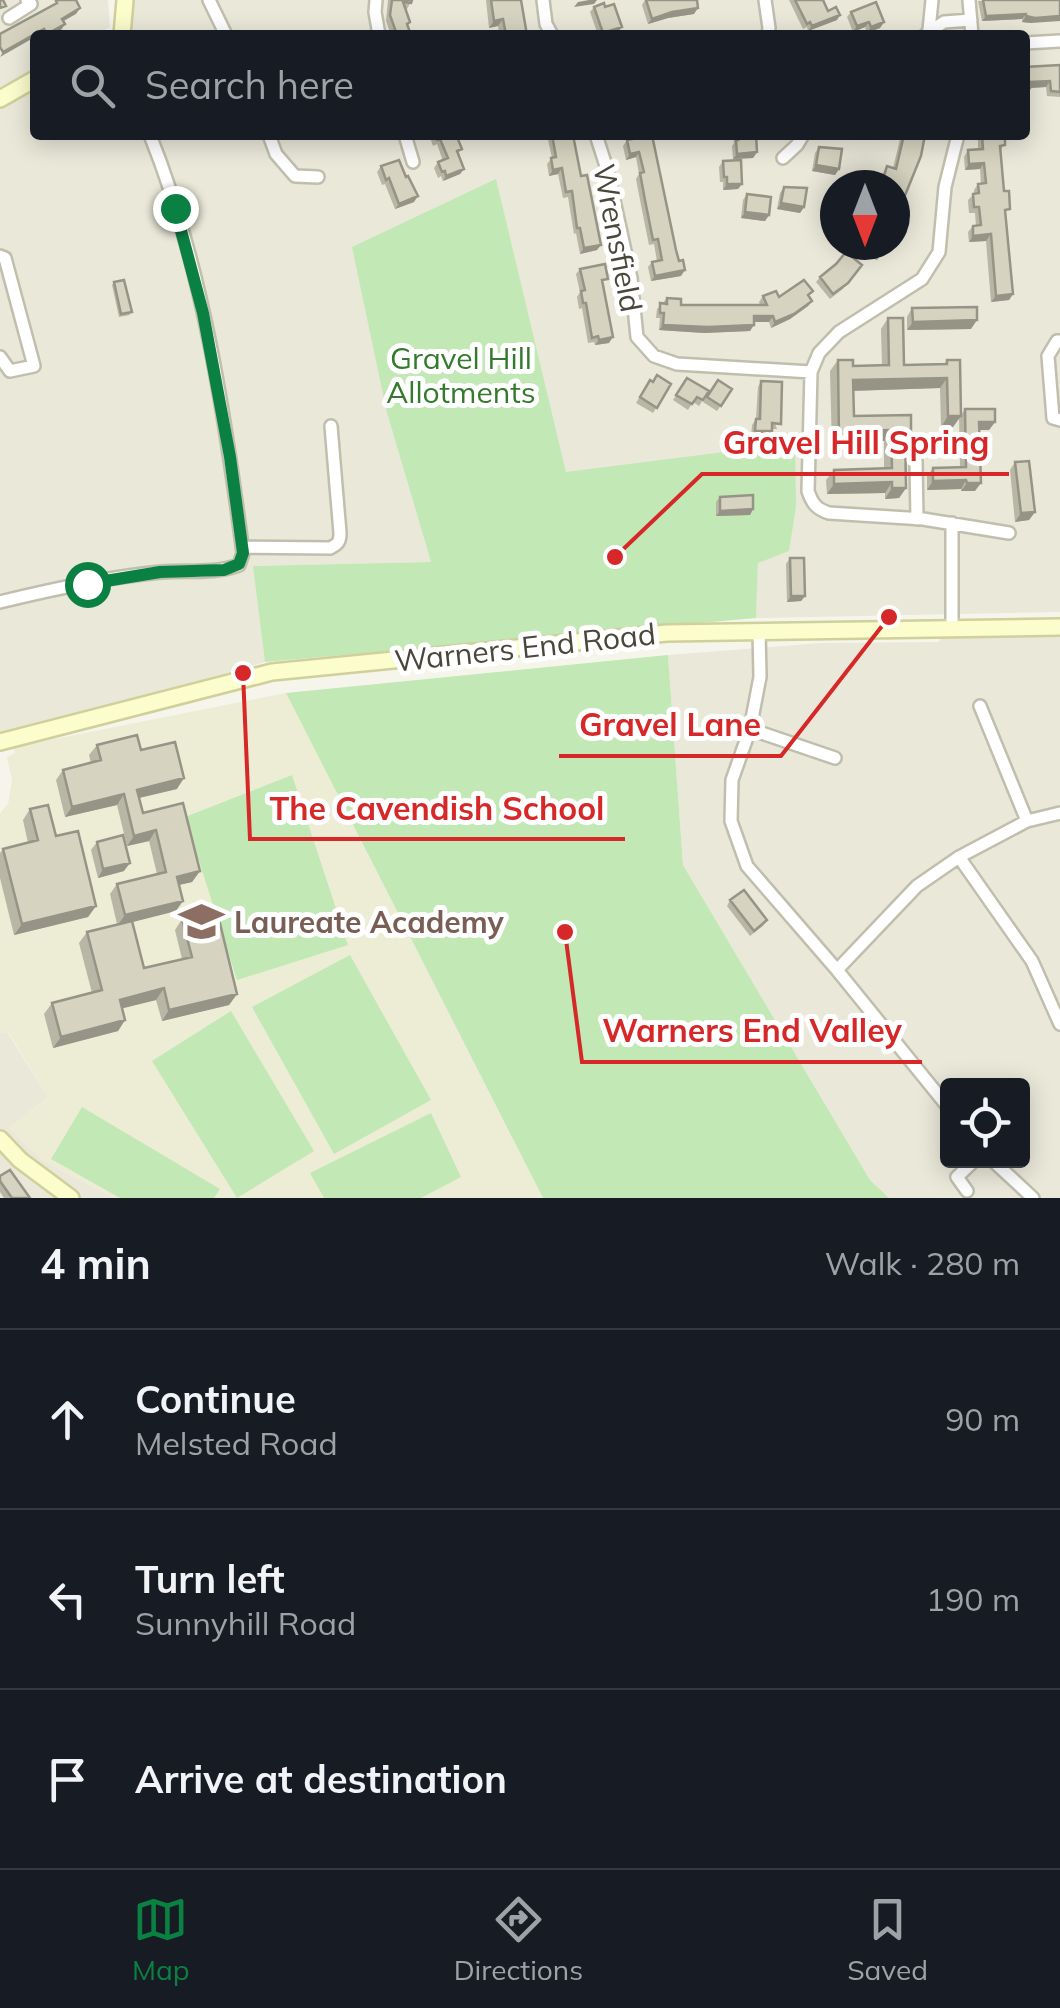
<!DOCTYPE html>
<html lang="en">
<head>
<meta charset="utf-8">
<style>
	body { margin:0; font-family:Mulish,sans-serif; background:#20242c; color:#f1f3f6 }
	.controls { position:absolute; right:30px; bottom:30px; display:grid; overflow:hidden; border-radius:10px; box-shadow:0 5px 25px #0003 }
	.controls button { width:90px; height:90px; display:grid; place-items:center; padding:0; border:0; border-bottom:2px solid #363941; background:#171b24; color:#f1f3f6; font:50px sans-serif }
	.compass { position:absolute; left:820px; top:170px; width:90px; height:90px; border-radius:50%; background:#171b24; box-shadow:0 5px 25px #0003; rotate:180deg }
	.stop { position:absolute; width:30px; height:30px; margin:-22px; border:8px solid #0b8043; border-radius:50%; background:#fff }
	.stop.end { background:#0b8043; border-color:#fff; box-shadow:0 2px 10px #0008 }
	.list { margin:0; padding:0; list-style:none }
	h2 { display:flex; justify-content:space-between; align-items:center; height:130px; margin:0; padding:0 40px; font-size:42px }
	h2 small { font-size:32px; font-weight:400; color:#9ea1a6 }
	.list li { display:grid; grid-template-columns:65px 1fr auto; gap:30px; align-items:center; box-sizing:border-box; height:180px; padding:0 40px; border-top:2px solid #363941 }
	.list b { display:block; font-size:38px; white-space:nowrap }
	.list p { margin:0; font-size:32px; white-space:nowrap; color:#9ea1a6 }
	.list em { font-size:32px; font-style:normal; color:#9ea1a6 }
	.icon { flex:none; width:55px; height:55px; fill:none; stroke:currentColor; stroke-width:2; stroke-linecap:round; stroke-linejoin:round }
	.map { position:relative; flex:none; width:1060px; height:1198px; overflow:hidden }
	.search { position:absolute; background:#171b24; box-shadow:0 5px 25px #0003; left:30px; right:30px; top:30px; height:110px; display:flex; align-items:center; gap:25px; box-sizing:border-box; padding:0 35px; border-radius:10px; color:#9ea1a6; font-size:38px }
	.sheet { height:670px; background:#171b24 }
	nav { display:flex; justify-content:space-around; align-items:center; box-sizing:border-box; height:140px; border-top:2px solid #363941; background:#171b24; font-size:28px; color:#9ea1a6 }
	nav a { display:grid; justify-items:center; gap:5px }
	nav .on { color:#0b8043 }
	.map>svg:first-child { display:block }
	.residential { fill:#e9e8d9; fill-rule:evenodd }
	.education { fill:#ededd5 }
	.green { fill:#c2e8b5 }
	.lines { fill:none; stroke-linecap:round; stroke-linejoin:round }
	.street-casing { stroke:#c0bfad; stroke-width:16 }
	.secondary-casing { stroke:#cfd09a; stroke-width:20 }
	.street { stroke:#fff; stroke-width:11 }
	.secondary { stroke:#fbfdcd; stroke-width:15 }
	.wall { fill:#b8b6a5 }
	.shaded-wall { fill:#969486 }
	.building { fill:#d6d4c0; stroke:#969486; stroke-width:2.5 }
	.route { stroke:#0b8043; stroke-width:12 }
	.labels { text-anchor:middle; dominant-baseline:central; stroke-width:10; stroke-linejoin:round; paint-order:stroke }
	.street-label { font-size:30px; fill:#494739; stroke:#fff }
	.park-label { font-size:30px; fill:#347a2d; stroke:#fff }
	.education-label { font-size:30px; font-weight:bold; fill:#785e54; stroke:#fff; text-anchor:start }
	.leader { fill:none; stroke:#d62828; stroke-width:4 }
	.callout-dot { fill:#d62828; stroke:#fff; stroke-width:4 }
	.callout-label { font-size:32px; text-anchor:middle; font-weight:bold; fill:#d62828; stroke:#fff; stroke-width:10; stroke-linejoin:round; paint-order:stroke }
</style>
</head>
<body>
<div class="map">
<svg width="1060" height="1198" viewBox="0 0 1060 1198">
	<rect width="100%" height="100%" fill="#f5f5eb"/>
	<path class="residential" d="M0 0H108L110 27 95 35H35V69L0 89Z
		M130 0H1060V612L756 618 758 563 566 472 496 180 387 413 431 562 254 566 265 662 0 742V104L35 86V135H1025V35H128ZM835 185H895V245H835Z
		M1060 627V1198H889L870 1180 683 865 668 655 821 643 938 642 952 628ZM948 1086H1022V1160H948Z
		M7 1032 48 1097 9 1128 44 1161 114 1198H0V1034Z"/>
	<path class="education" d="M286 693 543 1198H114L44 1161 9 1128 48 1097 8 1032 0 1034V813L8 804 12 780 7 757 15 753 14 747Z"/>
	<path class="green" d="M496 179 566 472 795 443 796 506 789 551 758 563 756 618 265 662 253 566 431 562 387 413 352 247Z
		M668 655 683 865 870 1180 889 1198H543L286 693Z
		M292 775 348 945 237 980 185 817Z
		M350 955 431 1100 334 1154 252 1007Z
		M231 1011 314 1151 237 1198 152 1061Z
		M82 1107 220 1189 214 1198H120L51 1159Z
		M431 1113 461 1177 421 1198H324L310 1173Z"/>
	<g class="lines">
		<defs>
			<path id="street" d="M209 0 226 35
				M376 0 375 12 379 35
				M543 0 546 24 552 35
				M765 0 769 28 768 35
				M969 0 972 35
				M9 18 31 4 27 0
				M929 30 932 0
				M925 35 944 22 971 20
				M1025 43 1060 41
				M269 135 276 154 295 176 318 177
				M405 135 413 162
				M596 135 607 169 631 278 637 337 654 356 677 364 811 372
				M958 135 945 187 939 252 922 279 839 332 819 353 811 372 808 491C812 503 816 509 829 513L923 519 1009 533
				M783 158 797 145 803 135
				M0 256 5 258 34 366 10 371 0 357
				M1060 341H1057L1048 356 1053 418 1060 420
				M916 461 917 519
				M952 523V628
				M242 547 330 548C338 544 340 542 340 533L331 426
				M0 602C53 589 107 577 161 572 188 570 214 574 239 565L243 553C225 415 202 264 150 135
				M759 631 760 677 750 729 732 780 731 821 747 866 837 970 948 1107
				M980 706 1027 821
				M750 729 835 758
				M959 857 1032 961 1060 1024
				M837 970 917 886 959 857 1027 821 1060 813
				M992 1160 1033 1198
				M967 1191 957 1177 975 1160"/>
			<path id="secondary" d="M122 35 125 0
				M0 99 35 79
				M0 742 272 672 667 633 1060 627
				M0 1139 20 1160 71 1198"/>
		</defs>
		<use href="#street" class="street-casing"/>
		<use href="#secondary" class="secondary-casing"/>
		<use href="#street" class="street"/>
		<use href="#secondary" class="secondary"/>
	</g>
	<path class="wall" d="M388 0H412L407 9H405L410 22 408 26 411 35H391L386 21Z
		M486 0H521L527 35H499L498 26 489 28Z
		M645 0 694 14 668 18 648 24 642 5Z
		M789 0H823L828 11 837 20 808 31 807 27 803 29Z
		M1060 0 1031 23 1022 22V19L982 21 978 1Z
		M594 7H605L618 32 610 35H598L590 12Z
		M851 12 884 22 880 28 867 33 865 27 853 32 847 17Z
		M1060 65V97L1047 96 1046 87 1030 88 1025 93V67Z
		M429 135H453L464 169 460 174 443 181 441 176 438 178 434 168 438 162 443 161 437 144 433 146Z
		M547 135H573L597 250 580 254 576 233 574 234 568 197 563 198 558 174 549 176 547 164 552 158Z
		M652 135 681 276 651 281 648 267 652 262 657 261 654 244 649 245 641 205 636 179 639 174 636 157 626 160 623 146 627 140Z
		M733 135H756L757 152 753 158 733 159 732 146 734 143Z
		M901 135H925L895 185H879L884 172 887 166 893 168Z
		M978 135H1005L1001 152 1013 294 1009 300 991 302 986 241 969 242 968 232 973 226H976L975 213H969L968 200 974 194V190L978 184H981L980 169 965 170 964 157 968 150H978Z
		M819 147 839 169 835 175 812 171 815 153Z
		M723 161 742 184 738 189 723 190V182H720L719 167Z
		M381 166 414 202 395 209 385 184 382 185 377 172Z
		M784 187 804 207 800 213 777 209 780 193Z
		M747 194 769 215 765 221 741 218 743 200Z
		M580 269 604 284 609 343 595 345 594 342 588 343 582 308 579 309 577 297 580 292 576 274Z
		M820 277 844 288 830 299 816 282Z
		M114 282 130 315 119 317 112 285Z
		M763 296H809L812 301 808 306 790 319 771 328 769 322H754L750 331 704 333 659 330 660 318H656L657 309 667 298 681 305H760L759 302Z
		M912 308 971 329 907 330V317Z
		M888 318 904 365 944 364 947 360 961 415 965 409 995 422 989 430H979L975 491H961V489L927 490V476L933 468 960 467 959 418 953 427H941L940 388 853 391 854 416 911 415 906 438V488L899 498 885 499V493L827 494 826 480 834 470 884 469V441L851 442 847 448H832L830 371 838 360 853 366 882 365 881 329Z
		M687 378 709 391 699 406 693 402 688 410 673 400Z
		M650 380 671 384 653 413 636 403Z
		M718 380 732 389 717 411 703 402Z
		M761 381 777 429H772L768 437 751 436 752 425 756 419 758 387Z
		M1015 462 1035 512 1029 520 1015 522 1010 470Z
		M720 497 753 509 750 515 716 516V502Z
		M790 558 805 596 801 601 787 602 786 564Z
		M97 745 141 750 177 789 139 798 143 813 200 871 192 882 179 885 176 911 132 922 144 968 182 959 175 930 182 919 237 994 229 1005 162 1021 156 1000 122 1008 125 1020 118 1031 53 1048 44 1014 52 1003 92 993 79 943 87 932 117 924 110 894 117 884 157 874 149 841 127 846 117 805 65 817 56 780 63 770 91 763 89 755Z
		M30 809 56 836 96 906 88 917 14 935 0 878V853L3 849 28 843 23 820Z
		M97 842 124 871 98 878 91 850Z
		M730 900 767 920 763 926 750 936 727 906Z
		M0 1176 30 1198H4L0 1192Z"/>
	<path class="shaded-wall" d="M589 0H597L594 4 574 7 578 2Z
		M80 8 76 14 58 24 62 19Z
		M698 8 694 14 668 18 648 24 652 19 672 12Z
		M1026 14 1022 19 982 21 986 16Z
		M840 15 837 20 808 31 812 26Z
		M1026 16H1060V21L1031 23 1022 22Z
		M503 19 498 26 489 28 494 21Z
		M869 22 865 27 853 32 857 26Z
		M884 22 880 28 867 33 871 27Z
		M65 24 61 30 52 35H46Z
		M622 27 618 32 610 35H602L603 33Z
		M44 29 40 35H35V37L0 57 3 52Z
		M1050 81 1046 87 1030 88 1025 93V88L1030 82Z
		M639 152 636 157 626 160 630 154Z
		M757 152 753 158 733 159 737 154Z
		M984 163 980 169 965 170 969 164Z
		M816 165 839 169 835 175 812 171Z
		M562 168 558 174 549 176 553 170Z
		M464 169 460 174 443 181 446 176Z
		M727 184H742L738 189 723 190Z
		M418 196 414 202 395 209 399 204Z
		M781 203 804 207 800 213 777 209Z
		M745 212 769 215 765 221 741 218Z
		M991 234 986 241 969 242 973 236Z
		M601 245 597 250 580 254 584 248Z
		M855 245H857L881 254 877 260 852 250Z
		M685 270 681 276 651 281 655 276Z
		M1013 294 1009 300 991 302 996 296Z
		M812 301 808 306 790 319 771 328 775 322Z
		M754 316H773L769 322H750Z
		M977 320 971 329 907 330 913 322Z
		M663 325H754L750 331 704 333 659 330Z
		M613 337 609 343 595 345 599 340Z
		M947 378 940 388 846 391 853 380Z
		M948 416H961L953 427H941Z
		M979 422H995L989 430H973Z
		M891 430 884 441 851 442 847 448H832L839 438 854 431Z
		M755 431H772L768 437 751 436Z
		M966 480 961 489 927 490 933 481Z
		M892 482 885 493 827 494 834 484Z
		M967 483H981L975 491H961Z
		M892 488H906L899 498 885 499Z
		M753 509 750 515 716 516 720 511Z
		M1035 512 1029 520 1015 522 1021 513Z
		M791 596H805L801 601 787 602Z
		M184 778 177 789 130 800 137 790Z
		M124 794 117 805 65 817 72 807Z
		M156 830 149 841 127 846 134 836Z
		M130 863 124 871 98 878 103 869Z
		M200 871 192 882 170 887 177 877Z
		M183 901 176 911 117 926 125 915Z
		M96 906 88 917 14 935 22 924Z
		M164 988 156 1000 112 1011 120 1000Z
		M237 994 229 1005 162 1021 169 1010Z
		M125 1020 118 1031 53 1048 61 1037Z"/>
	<path class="building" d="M0 0H3L6 6 0 8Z
		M58 0H76L80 8 62 19 65 24 47 34 44 29 3 52 0 47V34L57 3 56 1Z
		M392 0H412L411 3 403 2 410 22 407 24 411 35H397L390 15Z
		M491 0H521L527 35H506L503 19 494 21Z
		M646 0H697L698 8 672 12 652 19Z
		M795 0H823L828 11 836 7 840 15 812 26 810 22 807 24Z
		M983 0H1060V16L1035 18 1026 16V14L986 16Z
		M876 2 884 22 871 27 869 22 857 26 851 12Z
		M604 3 605 7 614 4 622 27 603 33 594 7Z
		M1060 65V92L1051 91 1050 81 1030 82V88H1025V67Z
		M435 135H453L454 138 457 137 462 149 457 151 464 169 446 176 445 171 442 172 438 162 448 158 440 139 437 140Z
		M552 135H573L581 176 587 175 601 245 584 248 580 228H577L572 191 566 192 562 168 553 170 551 158 556 157Z
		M652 135 676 250 679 261 683 260 685 270 655 276 652 262 662 260 658 239 653 240 645 200 640 173 644 172 639 152 630 154 627 140Z
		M737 135H756L757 152 737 154 736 140H738Z
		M904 135H925L921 156 895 220V185H881L887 166 896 169Z
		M982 135H1005V145L1000 146 1004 191H1009L1010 209 1005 210 1013 294 996 296 991 234 973 236V226L981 225 979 207H974L973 194 979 193 978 184 986 183 984 163 969 164 968 150 983 149Z
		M819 147 842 149 839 169 816 165Z
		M399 160 406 177 408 176 418 196 399 204 389 178 386 180 381 166Z
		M741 160 742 184H727V177H724L723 161Z
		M784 187 807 188 804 207 781 203Z
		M747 194 771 197 769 215 745 212Z
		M857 245H885L881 254Z
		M846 252 862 265 848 283 833 294 820 277 836 264Z
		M605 264 608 279 602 280 613 337 599 340 598 336 592 338 586 303H583L581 291 585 290 580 269Z
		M124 280 132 312 121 314 114 282Z
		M804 280 813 291 808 295 812 301 794 314 775 322 773 316H754V325L708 327 663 325 664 313H660V303L667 304V298L681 299V305H767L763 296 776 291 779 297Z
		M977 307V320L913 322 912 308Z
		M888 318H903L904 365 947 364V360H960L961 416H948L947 378 853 380 854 416 911 415V430H905L906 488H892V482L834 484V470L892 468 891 430 854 431V437L839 438 838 360H853V366L889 365Z
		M657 375 671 384 657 408 640 397 650 380 653 382Z
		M687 378 709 391 703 400 697 397 692 404 676 395Z
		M718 380 732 389 721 406 707 397Z
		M761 381 782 382 781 424 772 423V431H755L756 419H760Z
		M965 409H995V422H979L981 483H967L966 480 933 481V468L966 467Z
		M1029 461 1035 512 1021 513 1015 462Z
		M753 495V509L720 511V497Z
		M790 558H804L805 596H791Z
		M137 735 141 750 175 742 184 778 137 790 143 813 183 803 200 871 177 877 183 901 125 915 117 884 166 872 156 830 134 836 124 794 72 807 63 770 101 760 97 745Z
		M48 805 56 836 78 831 96 906 22 924 3 849 38 840 30 809Z
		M123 835 130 863 103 869 97 842Z
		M744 890 767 920 754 931 730 900Z
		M217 911 237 994 169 1010 164 988 120 1000 125 1020 61 1037 52 1003 102 990 87 932 132 921 144 968 192 957 182 919Z
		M10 1170 30 1198H12L0 1181V1176Z"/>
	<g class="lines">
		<path class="route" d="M87 584 160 572 224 570 239 564 243 553 230 457 203 313 175 208"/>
	</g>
	<defs>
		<symbol id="school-bare" viewBox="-9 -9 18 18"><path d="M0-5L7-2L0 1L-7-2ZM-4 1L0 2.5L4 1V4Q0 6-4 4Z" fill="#8d6e63" stroke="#fff" stroke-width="2.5" paint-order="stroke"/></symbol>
	</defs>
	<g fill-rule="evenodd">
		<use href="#school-bare" x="170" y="890" width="63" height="63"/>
	</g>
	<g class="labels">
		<g class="street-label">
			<text transform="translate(618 238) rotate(79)">Wrensfield</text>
			<text transform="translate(525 647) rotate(-6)">Warners End Road</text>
		</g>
		<g class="park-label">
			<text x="461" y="358">Gravel Hill<tspan x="461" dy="34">Allotments</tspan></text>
		</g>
		<g class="education-label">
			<text x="234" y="922">Laureate Academy</text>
		</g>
	</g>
	<path class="leader" d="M615 557L702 474H1009M889 617L781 756H559M243 673L250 839H625M565 932L582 1062H922"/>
	<g class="callout-dot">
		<circle cx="615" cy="557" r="10"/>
		<circle cx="889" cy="617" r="10"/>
		<circle cx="243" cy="673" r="10"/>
		<circle cx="565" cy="932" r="10"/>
	</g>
	<g class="callout-label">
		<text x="856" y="454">Gravel Hill Spring</text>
		<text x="670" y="736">Gravel Lane</text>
		<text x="437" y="820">The Cavendish School</text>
		<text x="752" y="1042">Warners End Valley</text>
	</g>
</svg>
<div class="controls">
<button><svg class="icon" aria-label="locate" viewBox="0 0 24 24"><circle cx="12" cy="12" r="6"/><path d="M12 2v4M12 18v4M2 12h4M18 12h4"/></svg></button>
</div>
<svg class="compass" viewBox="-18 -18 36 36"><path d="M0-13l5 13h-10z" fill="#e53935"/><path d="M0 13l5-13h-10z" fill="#9ea1a6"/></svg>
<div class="stop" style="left:87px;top:584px"></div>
<div class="stop end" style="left:175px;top:208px"></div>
<div class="search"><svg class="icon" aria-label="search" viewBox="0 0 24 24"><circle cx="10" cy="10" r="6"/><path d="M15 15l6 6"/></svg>Search here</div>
</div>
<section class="sheet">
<h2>4 min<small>Walk · 280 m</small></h2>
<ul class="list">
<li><svg class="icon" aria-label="ahead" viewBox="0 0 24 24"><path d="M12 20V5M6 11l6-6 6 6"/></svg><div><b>Continue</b><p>Melsted Road</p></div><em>90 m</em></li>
<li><svg class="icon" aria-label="left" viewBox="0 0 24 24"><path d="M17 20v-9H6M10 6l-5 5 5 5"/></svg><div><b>Turn left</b><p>Sunnyhill Road</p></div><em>190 m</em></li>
<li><svg class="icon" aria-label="arrive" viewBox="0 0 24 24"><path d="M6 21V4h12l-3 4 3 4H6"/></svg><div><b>Arrive at destination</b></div></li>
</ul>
</section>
<nav>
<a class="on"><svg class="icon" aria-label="map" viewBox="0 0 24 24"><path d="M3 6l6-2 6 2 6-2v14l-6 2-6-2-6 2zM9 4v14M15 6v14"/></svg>Map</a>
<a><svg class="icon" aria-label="directions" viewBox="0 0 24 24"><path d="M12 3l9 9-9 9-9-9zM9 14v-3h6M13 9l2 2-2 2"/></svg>Directions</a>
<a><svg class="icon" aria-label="saved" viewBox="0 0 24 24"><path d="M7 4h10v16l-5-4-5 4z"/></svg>Saved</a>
</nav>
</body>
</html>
